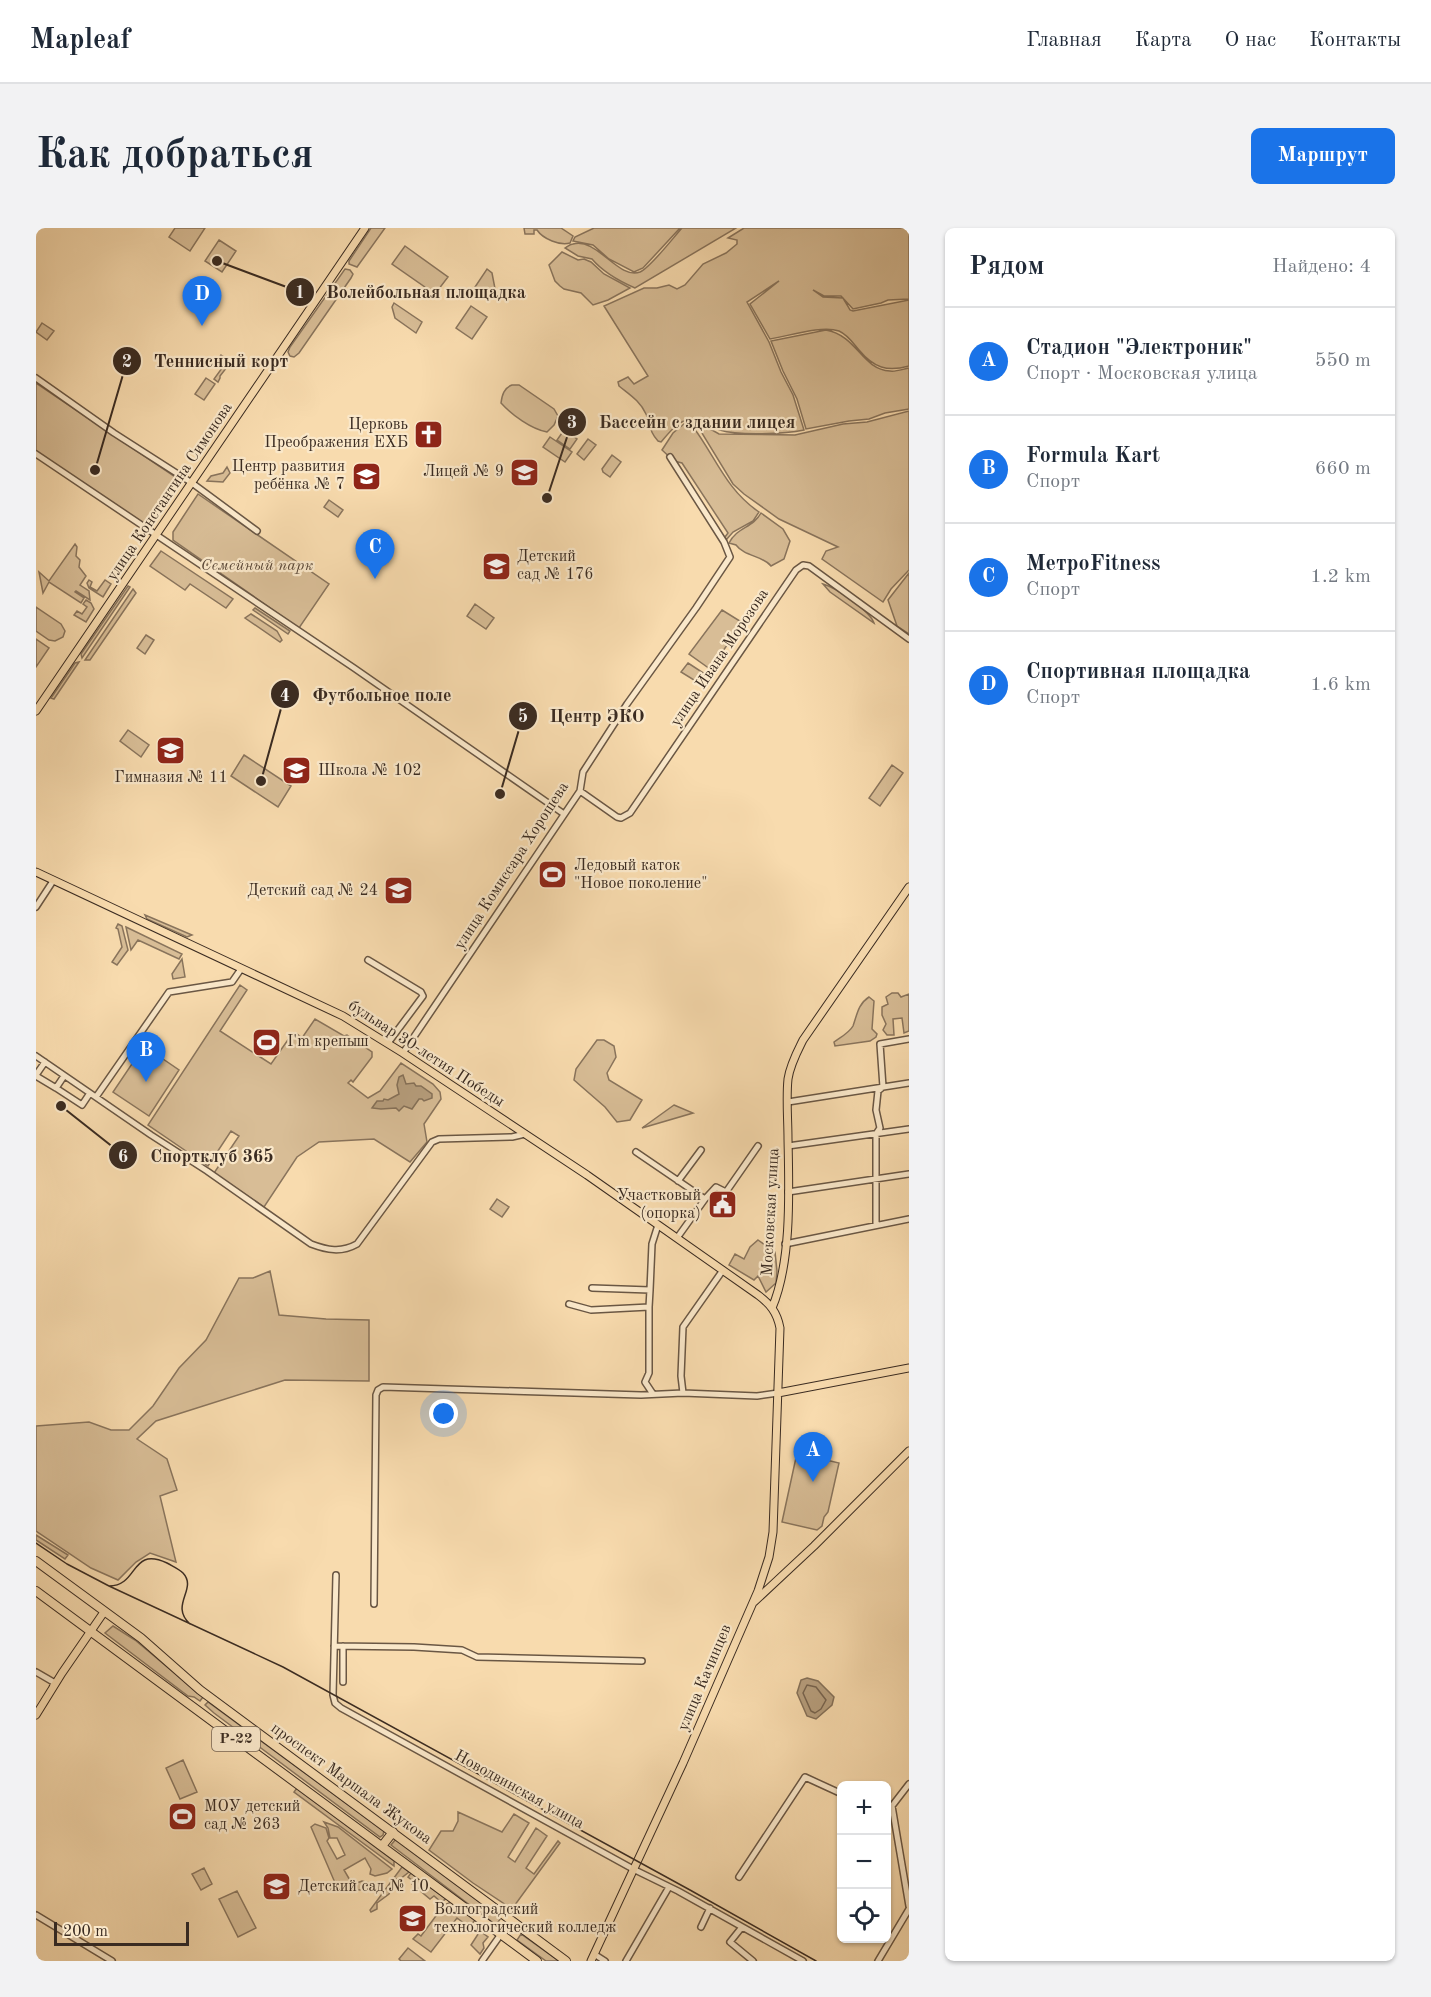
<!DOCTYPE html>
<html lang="ru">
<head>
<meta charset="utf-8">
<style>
	body { margin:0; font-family:"Old Standard TT",serif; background:#f2f2f3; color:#1f2937 }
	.controls { position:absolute; right:18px; bottom:18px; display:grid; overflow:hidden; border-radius:9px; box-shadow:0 2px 4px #0004 }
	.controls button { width:54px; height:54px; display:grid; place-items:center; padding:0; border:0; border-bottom:2px solid #e0e1e3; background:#fff; color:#1f2937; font:30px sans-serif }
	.scale { position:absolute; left:18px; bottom:15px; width:135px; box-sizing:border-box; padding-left:6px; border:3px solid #3a2b21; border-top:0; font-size:16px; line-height:21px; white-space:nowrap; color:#3a2b21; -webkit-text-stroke:4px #fae8ca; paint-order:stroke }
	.you { position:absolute; left:408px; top:1186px; width:21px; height:21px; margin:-15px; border:4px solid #fff; border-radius:50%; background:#1a73e8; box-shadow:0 0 0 9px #1a73e833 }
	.badge { display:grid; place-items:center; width:39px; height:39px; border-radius:50%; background:#1a73e8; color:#fff; font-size:20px; font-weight:700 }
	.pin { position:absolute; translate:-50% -50px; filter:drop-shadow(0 2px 3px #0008) }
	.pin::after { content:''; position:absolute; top:32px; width:21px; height:18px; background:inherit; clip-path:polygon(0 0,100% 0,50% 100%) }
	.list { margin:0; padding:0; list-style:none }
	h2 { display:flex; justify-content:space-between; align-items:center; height:78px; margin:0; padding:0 24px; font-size:26px }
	h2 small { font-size:20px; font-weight:400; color:#747a83 }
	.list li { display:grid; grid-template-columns:39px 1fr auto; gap:18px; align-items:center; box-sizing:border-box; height:108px; padding:0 24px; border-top:2px solid #e0e1e3 }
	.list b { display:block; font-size:22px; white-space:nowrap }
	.list p { margin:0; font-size:20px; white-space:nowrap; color:#747a83 }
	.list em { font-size:20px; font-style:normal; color:#747a83 }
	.icon { flex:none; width:33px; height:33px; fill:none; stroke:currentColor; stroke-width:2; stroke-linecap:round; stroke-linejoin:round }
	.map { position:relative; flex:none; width:873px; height:1733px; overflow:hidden; border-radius:9px }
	header { display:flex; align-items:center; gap:36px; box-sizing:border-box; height:84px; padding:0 30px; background:#fff; border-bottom:2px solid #e0e1e3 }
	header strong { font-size:28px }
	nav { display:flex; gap:33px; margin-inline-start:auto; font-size:21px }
	.intro { display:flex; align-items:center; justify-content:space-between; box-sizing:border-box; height:144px; padding:0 36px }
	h1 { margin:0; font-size:42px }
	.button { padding:15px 27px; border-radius:9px; background:#1a73e8; color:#fff; font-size:21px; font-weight:700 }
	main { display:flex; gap:36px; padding:0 36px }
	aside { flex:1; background:#fff; border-radius:9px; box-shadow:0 2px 4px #0004 }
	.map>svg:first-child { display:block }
	.green { fill:#d8bd96; stroke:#89745c; stroke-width:1.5 }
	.water { fill:#b79f7e; stroke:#857159; stroke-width:1.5 }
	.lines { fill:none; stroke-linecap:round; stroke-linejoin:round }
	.shore { stroke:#786550; stroke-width:1.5 }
	.minor-casing { stroke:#6a5744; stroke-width:8 }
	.major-casing { stroke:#3a2b21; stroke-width:9 }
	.highway-casing { stroke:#3a2b21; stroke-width:10 }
	.minor { stroke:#fae8ca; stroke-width:5 }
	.major { stroke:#f8dbae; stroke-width:7 }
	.highway { stroke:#f8dbae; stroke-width:8 }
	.tram { stroke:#3a2b21; stroke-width:1.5 }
	.labels { text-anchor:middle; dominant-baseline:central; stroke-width:4.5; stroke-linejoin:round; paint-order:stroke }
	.shield { fill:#fae8ca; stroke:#746454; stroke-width:1.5 }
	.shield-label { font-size:15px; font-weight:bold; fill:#3a2b21 }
	.poi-label { font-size:16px; fill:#3a2b21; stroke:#fae8ca; text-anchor:start }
	.street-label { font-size:16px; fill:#3a2b21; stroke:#fae8ca }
	.park-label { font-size:16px; font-style:italic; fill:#5a4838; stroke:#fae8ca }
	.leader { fill:none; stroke:#3a2b21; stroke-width:2 }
	.callout-dot { fill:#3a2b21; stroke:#fae8ca; stroke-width:2 }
	.mark-label { font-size:18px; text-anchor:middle; font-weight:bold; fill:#fff }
	.callout-label { font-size:18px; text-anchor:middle; font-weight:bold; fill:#3a2b21; stroke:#fae8ca; stroke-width:4.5; stroke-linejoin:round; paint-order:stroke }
</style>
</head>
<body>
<header>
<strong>Mapleaf</strong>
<nav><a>Главная</a><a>Карта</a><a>О нас</a><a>Контакты</a></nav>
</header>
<div class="intro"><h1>Как добраться</h1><a class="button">Маршрут</a></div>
<main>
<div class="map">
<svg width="873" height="1733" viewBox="0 0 873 1733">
	<rect width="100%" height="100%" fill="#f8dbae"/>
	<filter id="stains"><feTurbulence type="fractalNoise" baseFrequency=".00333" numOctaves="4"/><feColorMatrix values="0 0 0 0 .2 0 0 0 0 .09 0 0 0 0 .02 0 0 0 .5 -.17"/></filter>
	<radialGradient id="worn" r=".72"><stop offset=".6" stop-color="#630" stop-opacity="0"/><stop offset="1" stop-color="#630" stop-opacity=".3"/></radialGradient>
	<path class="green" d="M139 0H169L154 23 133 9Z
		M335 0H349L321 39 313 36V33Z
		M488 0H525L537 8 534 15C524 18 507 11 501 2H498V6H489Z
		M558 0H644L607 40 598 44 573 31 557 17 537 13 539 9Z
		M646 0H700L599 60C583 53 567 44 556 31L542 28 529 20C532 18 534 16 537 16 561 9 582 52 604 44 614 40 637 10 646 0Z
		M708 0H873V71L852 72 845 75 817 81 805 68H788L777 62 787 69 807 70 814 82 817 83 873 72V138C851 144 838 140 823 122 817 115 812 107 803 103 786 97 753 108 734 111L714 76 743 53 711 74 733 114 745 144 757 167 768 202C750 206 702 208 684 202 674 199 666 192 654 192 643 191 632 206 625 214L622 213C612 202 616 198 610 186 604 173 594 167 583 158L582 154 592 149 598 156 612 148 568 78 608 60H621L633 57 641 61 649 57 667 36 690 25 701 16V12L692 10Z
		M183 12 200 23 186 44 169 33Z
		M369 18 412 49 399 66 356 36Z
		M526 24 542 32 548 31 555 34 568 46 594 60 572 72 557 77 545 65 528 61 524 58 519 53 513 37Z
		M309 41 314 42 317 46 315 50 263 125 258 129 254 128 252 124 254 119Z
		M451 41 456 45 461 71 439 59Z
		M358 75 386 94 380 105 359 90 356 79Z
		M435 78 451 89 436 111 420 100Z
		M6 95 18 103 11 112 0 104Z
		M790 102C822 108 825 141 854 143 860 144 867 141 873 140V181L849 185 833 191 813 193 770 201 761 171 747 143 735 113Z
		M185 127 195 134 184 148V150L182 154 178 151 189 136 182 131Z
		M170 150 179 156 168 172 159 166Z
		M0 155 145 253 113 300 0 223Z
		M476 157H483L518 181 522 188 518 197 511 204C495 201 476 187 465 175 466 167 468 160 476 157Z
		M873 183V342L855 361 847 374 786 331 790 323 802 319 743 291 708 266 697 256 661 197 669 198 683 206 759 207 807 196 831 194Z
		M648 196H655C679 227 689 261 723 284L717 293 697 304 690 312 689 309 692 305 646 235 638 233 626 222 637 205Z
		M528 202 541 211 534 221 521 212Z
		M514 209 536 224 529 234 507 219Z
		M552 211 560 217 548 232 541 226Z
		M576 227 585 234 574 249 567 244 566 241Z
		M191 239 194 245 187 254 171 253 175 248 187 245Z
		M162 266 293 356 263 400 137 312V304Z
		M293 272 307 282 302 289 288 279Z
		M725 285 747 301 754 313 748 331 735 338C726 327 709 329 700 317L693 315C701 299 717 300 725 285Z
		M39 316 41 319 40 328 44 332 43 339 50 348 44 357 53 363 54 372 40 363 39 364 48 370 45 375 13 354 7 365 3 344 13 353Z
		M125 323 197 371 190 380 154 356 149 362 114 338Z
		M873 345V406L861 398 852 372Z
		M53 352 56 354 54 359 61 363 69 352 75 356 67 369 53 360 51 355Z
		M787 356C799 359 834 383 838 395L794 364Z
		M92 358 94 359 46 430 45 426Z
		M97 361 100 365 54 432H49Z
		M50 372 55 375 58 381 50 394 38 387 41 383 46 386 51 379 47 376Z
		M439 376 458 390 450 401 431 388Z
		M0 379 25 396 29 403 27 409 19 413 13 412 0 403Z
		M219 380 254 403 252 406 217 382Z
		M686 382 707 395 674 441 653 426Z
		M215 386 241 403 246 412 244 414 209 390Z
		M110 407 118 412 109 426 101 420Z
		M0 411 13 420 0 439Z
		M43 434 18 471 15 470 39 435Z
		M652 435 672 448 666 457 645 444Z
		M92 502 113 517 105 529 84 513Z
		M208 527 255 558 242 579 195 548Z
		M856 537 867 545 844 578 833 570Z
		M109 687 156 707 151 709 111 691Z
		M82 696 86 698 92 722 81 737 76 734 86 719 82 701 80 700Z
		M90 699 146 726 143 731 102 712 95 722Z
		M146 731 149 749 137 751 136 746Z
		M204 757 211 762 184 803 235 836 256 806H261L266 810 279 791 308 808 311 807 336 824V829L317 854 315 852 312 855 332 870 344 863 365 835 397 856 404 864 405 871 388 896 391 914 374 934 338 911 283 914 261 929 228 979 178 945 203 908 195 903 172 938 112 897Z
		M856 765H862L865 769 873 766V803L868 805 866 790 857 791 858 807H851L847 802 850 796 846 787V779L852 776 850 769Z
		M833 769 838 773 836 801 841 806 840 809 834 813 799 818 798 814C805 809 813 805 817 798 821 787 822 776 833 769Z
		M561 812H568L578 818 580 829 571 845 573 852 606 872 594 892 581 894 569 879 538 852 540 841Z
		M108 818 143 842 113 888 77 864Z
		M638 877 657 885 606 900Z
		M461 971 473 979 466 989 454 981Z
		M722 1012 739 1024 741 1043 740 1055 730 1064 722 1048 718 1052 693 1037 699 1026 708 1031 714 1019Z
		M234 1043 243 1087 290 1091 333 1092V1153L249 1152 120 1193 101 1211 131 1231 141 1262 124 1268 140 1334 114 1325 100 1334 82 1352 55 1340 0 1303V1198L53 1194 75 1202H93L117 1178 143 1140 170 1112 203 1050H217Z
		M761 1225 803 1235 792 1284 788 1289 786 1298 781 1302 746 1294Z
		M0 1307 32 1327 29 1331 0 1312Z
		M77 1398 99 1412 167 1469 164 1473 158 1469 152 1468 69 1405Z
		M172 1474 348 1603 347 1607 344 1609 178 1485 169 1477Z
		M147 1532 161 1564 144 1571 130 1540Z
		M261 1560 358 1633V1638L258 1564Z
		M422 1584 466 1604 478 1586 493 1595 472 1629 479 1634 500 1600 511 1608 490 1640 498 1646 522 1613 524 1615 476 1681 437 1655 393 1622 405 1603H417L422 1593Z
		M288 1594 302 1599 356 1641 351 1645 339 1648 334 1646 335 1641 329 1630 308 1642 315 1654 321 1655 326 1653 334 1655 333 1661 301 1664 298 1659 300 1657 275 1599 279 1596 290 1600 293 1610 291 1613 301 1631 309 1627 301 1610H294L292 1600Z
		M360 1611 465 1690 460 1697 355 1617Z
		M366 1639 373 1644 364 1651H359L353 1666 341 1675V1681L335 1684 334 1682Z
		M168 1640 176 1656 165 1662 156 1646Z
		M375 1645 410 1671 405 1674 398 1668 394 1671 376 1656 377 1653 372 1649Z
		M201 1663 220 1700 202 1709 183 1671Z
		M415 1674 439 1692 433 1699 421 1690 395 1724 377 1711 382 1706 385 1708 408 1677Z
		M444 1703 452 1709 447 1715 448 1720 444 1726 435 1717Z
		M485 1706 523 1733H510L481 1712Z
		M372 1720 389 1733H365L363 1731Z"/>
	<path class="water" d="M367 847 370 856 378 855 380 858H385L396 866V870L388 873 386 871H383L376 881 368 878 363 883 360 880 345 881 336 880 341 873H347L348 871 352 872 363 866 361 857 363 849Z
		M771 1450 782 1453 798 1469 796 1477 780 1491 771 1488 761 1465 765 1452Z"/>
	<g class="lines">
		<path class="shore" d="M771 1457 780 1459 790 1472 785 1481 779 1485 775 1483 767 1465Z"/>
		<defs>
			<path id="minor" d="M0 150 78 205 156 255 221 303
				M0 226 318 440 528 586
				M544 563 581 589 585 590 594 585 760 342 767 337 773 338 873 411
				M0 679 17 653
				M332 732 385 764 387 768 352 815
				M367 825 544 563 547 544 591 476 660 380 694 329 688 314 634 229
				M0 828 115 907 171 943 275 1016C291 1022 305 1025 321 1016L396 914 403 911 476 909 489 906
				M0 847 9 834
				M0 848 20 860
				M28 848 20 860 46 877 54 865
				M60 869 133 764 196 754 205 741
				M752 874 873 855
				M752 918 873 901
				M600 924 669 971 641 1010
				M642 953 665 922
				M752 964 873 946
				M669 971 680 959 690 964 722 918
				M840 996V906L844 900 840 882 842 863 847 859 844 816 873 811
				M749 1016 873 991
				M556 1060 614 1062 616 1016 622 997
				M533 1076 555 1082 613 1079V1145L609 1154 617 1166
				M613 1079 614 1062
				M647 1165 645 1148 647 1099 687 1042
				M300 1347 297 1467 299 1475 305 1480 597 1641 642 1663 767 1733
				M338 1376 340 1167 342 1162 347 1159 605 1167 647 1165 721 1168 742 1165
				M298 1418 378 1419 426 1422 441 1429 606 1433
				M0 1444 19 1455 17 1457
				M307 1454V1418
				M703 1649 769 1549 806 1566
				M873 1678 856 1578 873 1556
				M0 1687 76 1733
				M665 1699 674 1680
				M706 1699 694 1714 717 1733
				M558 1726 569 1733
				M446 1733 475 1692
				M590 1733 633 1659
				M842 1733 873 1681"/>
			<path id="major" d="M0 483 329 0
				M0 644 307 788 367 825 551 947 722 1067C734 1076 741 1084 744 1100L737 1304 733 1329 722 1363 647 1535 555 1733
				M736 1080C756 1033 753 962 752 911 752 892 750 870 752 851 754 837 761 824 767 812L873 659
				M742 1165 873 1140
				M718 1374 778 1318 873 1223
				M0 1487 26 1445 68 1384"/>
			<path id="highway" d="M0 1333 105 1410 164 1462 530 1733
				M0 1363 501 1733
				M346 1618 357 1604"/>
		</defs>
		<use href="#minor" class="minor-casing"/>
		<use href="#major" class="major-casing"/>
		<use href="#highway" class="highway-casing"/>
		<use href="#minor" class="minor"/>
		<use href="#major" class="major"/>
		<use href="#highway" class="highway"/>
		<path class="tram" d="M0 1315 31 1336 73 1358 247 1439 654 1662 780 1733
			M73 1358C103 1358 94 1318 131 1335 136 1338 143 1341 147 1345 162 1361 133 1377 154 1396"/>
	</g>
	<defs>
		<symbol id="church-square" viewBox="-11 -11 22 22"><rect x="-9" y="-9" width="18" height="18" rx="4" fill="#8f2418" stroke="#fae8ca"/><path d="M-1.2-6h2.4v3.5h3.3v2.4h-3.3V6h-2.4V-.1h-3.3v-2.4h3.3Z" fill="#fff"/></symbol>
		<symbol id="school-square" viewBox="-11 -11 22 22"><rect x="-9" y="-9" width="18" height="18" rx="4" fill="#8f2418" stroke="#fae8ca"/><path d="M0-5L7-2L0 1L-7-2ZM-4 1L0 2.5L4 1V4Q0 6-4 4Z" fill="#fff"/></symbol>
		<symbol id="stadium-square" viewBox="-11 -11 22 22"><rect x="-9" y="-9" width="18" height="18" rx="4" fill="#8f2418" stroke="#fae8ca"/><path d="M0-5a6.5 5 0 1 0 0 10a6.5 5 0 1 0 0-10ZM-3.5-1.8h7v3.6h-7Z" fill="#fff"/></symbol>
		<symbol id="civic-square" viewBox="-11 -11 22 22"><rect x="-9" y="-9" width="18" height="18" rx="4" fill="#8f2418" stroke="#fae8ca"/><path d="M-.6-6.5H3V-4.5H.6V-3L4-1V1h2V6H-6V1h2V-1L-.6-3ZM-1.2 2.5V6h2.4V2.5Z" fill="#fff"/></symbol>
		<symbol id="university-square" viewBox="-11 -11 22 22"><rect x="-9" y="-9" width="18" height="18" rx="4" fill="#8f2418" stroke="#fae8ca"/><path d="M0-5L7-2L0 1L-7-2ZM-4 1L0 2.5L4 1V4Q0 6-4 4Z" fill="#fff"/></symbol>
	</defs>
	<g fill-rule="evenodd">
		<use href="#church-square" x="376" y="190" width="33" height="33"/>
		<use href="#school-square" x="472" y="228" width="33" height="33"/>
		<use href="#school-square" x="314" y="232" width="33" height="33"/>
		<use href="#school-square" x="444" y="322" width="33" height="33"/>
		<use href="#school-square" x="118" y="506" width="33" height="33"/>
		<use href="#school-square" x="244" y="526" width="33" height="33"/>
		<use href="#stadium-square" x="500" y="630" width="33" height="33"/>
		<use href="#school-square" x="346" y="646" width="33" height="33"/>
		<use href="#stadium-square" x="214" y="798" width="33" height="33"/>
		<use href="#civic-square" x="670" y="960" width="33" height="33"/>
		<use href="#stadium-square" x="130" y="1572" width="33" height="33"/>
		<use href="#school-square" x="224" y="1642" width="33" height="33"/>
		<use href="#university-square" x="360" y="1674" width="33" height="33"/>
	</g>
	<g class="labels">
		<rect class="shield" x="176" y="1499" width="48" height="24" rx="4.5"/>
		<g class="shield-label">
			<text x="200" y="1511">Р-22</text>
		</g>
		<g class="poi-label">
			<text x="372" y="197" text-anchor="end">Церковь<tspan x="372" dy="18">Преображения ЕХБ</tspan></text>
			<text x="309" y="239" text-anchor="end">Центр развития<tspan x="309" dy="18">ребёнка № 7</tspan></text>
			<text x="468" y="244" text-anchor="end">Лицей № 9</text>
			<text x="481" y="329">Детский<tspan x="481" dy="18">сад № 176</tspan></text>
			<text x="282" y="543">Школа № 102</text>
			<text x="135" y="550" text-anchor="middle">Гимназия № 11</text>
			<text x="538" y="638">Ледовый каток<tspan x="538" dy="18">"Новое поколение"</tspan></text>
			<text x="342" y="663" text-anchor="end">Детский сад № 24</text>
			<text x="251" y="814">I'm крепыш</text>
			<text x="665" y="968" text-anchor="end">Участковый<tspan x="665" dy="18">(опорка)</tspan></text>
			<text x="168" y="1579">МОУ детский<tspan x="168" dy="18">сад № 263</tspan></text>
			<text x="262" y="1659">Детский сад № 10</text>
			<text x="398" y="1682">Волгоградский<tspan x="398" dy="18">технологический колледж</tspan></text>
		</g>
		<g class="street-label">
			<text transform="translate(134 264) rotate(-56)">улица Константина Симонова</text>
			<text transform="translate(684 430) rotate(-56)">улица Ивана Морозова</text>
			<text transform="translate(476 638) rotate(-57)">улица Комиссара Хорошева</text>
			<text transform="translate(390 826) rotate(33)">бульвар 30-летия Победы</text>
			<text transform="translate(735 984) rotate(-87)">Московская улица</text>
			<text transform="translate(669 1450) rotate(-67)">улица Качинцев</text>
			<text transform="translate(315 1556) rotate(36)">проспект Маршала Жукова</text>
			<text transform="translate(483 1562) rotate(29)">Новодвинская улица</text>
		</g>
		<g class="park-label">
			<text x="221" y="338">Семейный парк</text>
		</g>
	</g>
	<path class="leader" d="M181 33L264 64M59 242L91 133M511 270L536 194M225 553L249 466M464 566L487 488M25 878L87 927"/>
	<g class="callout-dot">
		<circle cx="181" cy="33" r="6"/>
		<circle cx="59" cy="242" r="6"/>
		<circle cx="511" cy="270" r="6"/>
		<circle cx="225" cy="553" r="6"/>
		<circle cx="464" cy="566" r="6"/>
		<circle cx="25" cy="878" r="6"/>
		<circle cx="264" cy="64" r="15"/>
		<circle cx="91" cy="133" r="15"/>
		<circle cx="536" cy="194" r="15"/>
		<circle cx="249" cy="466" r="15"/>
		<circle cx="487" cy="488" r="15"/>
		<circle cx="87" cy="927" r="15"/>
	</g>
	<g class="mark-label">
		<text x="264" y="70">1</text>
		<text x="91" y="139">2</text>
		<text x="536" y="200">3</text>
		<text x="249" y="473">4</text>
		<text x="487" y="494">5</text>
		<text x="87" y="934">6</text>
	</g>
	<g class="callout-label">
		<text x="390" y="70">Волейбольная площадка</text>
		<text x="185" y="139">Теннисный корт</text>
		<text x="661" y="200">Бассейн с здании лицея</text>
		<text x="346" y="473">Футбольное поле</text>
		<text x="561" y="494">Центр ЭКО</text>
		<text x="176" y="934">Спортклуб 365</text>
	</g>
	<rect width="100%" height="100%" filter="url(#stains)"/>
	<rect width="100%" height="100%" fill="url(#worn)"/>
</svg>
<div class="controls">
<button>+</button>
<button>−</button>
<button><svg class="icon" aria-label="locate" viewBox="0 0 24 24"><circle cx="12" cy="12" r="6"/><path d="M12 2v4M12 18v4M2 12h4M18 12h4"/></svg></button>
</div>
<div class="scale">200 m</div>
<div class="you"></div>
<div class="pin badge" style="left:777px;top:1254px">A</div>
<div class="pin badge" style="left:110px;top:854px">B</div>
<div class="pin badge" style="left:339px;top:351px">C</div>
<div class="pin badge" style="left:166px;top:98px">D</div>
</div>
<aside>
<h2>Рядом<small>Найдено: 4</small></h2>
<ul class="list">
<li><span class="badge">A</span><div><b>Стадион &quot;Электроник&quot;</b><p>Спорт · Московская улица</p></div><em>550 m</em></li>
<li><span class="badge">B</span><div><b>Formula Kart</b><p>Спорт</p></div><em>660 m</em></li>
<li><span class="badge">C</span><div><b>МетроFitness</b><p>Спорт</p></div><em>1.2 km</em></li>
<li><span class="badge">D</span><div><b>Спортивная площадка</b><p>Спорт</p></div><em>1.6 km</em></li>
</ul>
</aside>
</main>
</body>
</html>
